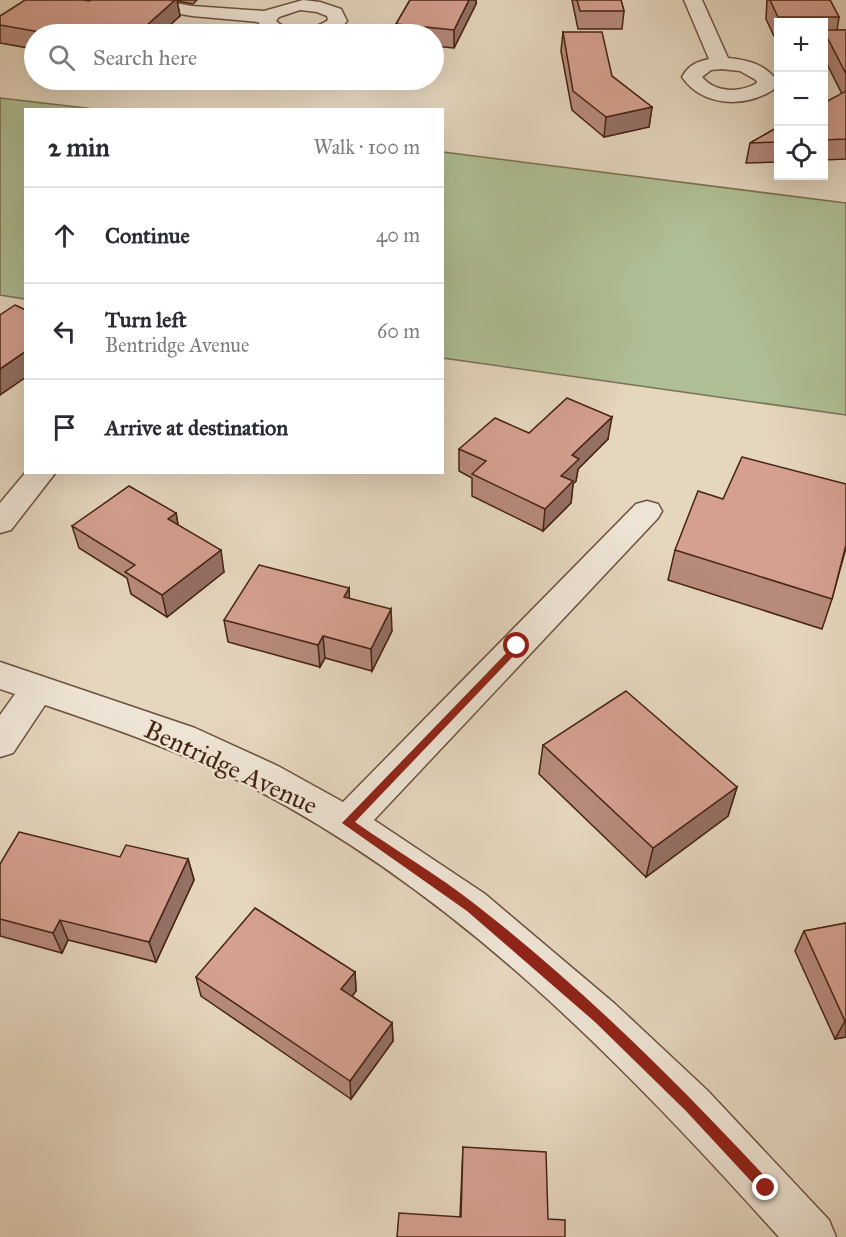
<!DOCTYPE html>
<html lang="en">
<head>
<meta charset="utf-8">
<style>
	body { margin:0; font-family:"IM FELL Great Primer",serif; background:#f7f7f7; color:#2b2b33 }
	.controls { position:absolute; right:18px; top:18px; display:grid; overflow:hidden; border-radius:0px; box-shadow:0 6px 24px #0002 }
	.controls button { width:54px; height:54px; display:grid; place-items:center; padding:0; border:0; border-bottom:2px solid #e1e1e2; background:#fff; color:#2b2b33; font:30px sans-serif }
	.stop { position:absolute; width:18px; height:18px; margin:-14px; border:4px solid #8f2418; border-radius:50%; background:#fff }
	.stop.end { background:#8f2418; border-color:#fff; box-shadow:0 2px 6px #0008 }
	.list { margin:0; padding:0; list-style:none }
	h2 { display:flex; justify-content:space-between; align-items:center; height:78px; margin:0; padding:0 24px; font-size:26px }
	h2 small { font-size:20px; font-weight:400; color:#7c7c81 }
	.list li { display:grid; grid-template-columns:39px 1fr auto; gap:18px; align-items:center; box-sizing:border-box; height:96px; padding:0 24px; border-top:2px solid #e1e1e2 }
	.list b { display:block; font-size:22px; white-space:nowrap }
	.list p { margin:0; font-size:20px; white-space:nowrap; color:#7c7c81 }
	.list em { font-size:20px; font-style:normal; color:#7c7c81 }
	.icon { flex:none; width:33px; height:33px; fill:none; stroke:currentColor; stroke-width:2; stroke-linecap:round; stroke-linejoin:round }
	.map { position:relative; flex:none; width:846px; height:1237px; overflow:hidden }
	.search { position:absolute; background:#fff; box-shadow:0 6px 24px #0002; left:24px; top:24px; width:420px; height:66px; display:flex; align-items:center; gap:15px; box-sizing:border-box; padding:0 21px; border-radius:33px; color:#7c7c81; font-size:22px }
	.panel { position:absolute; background:#fff; box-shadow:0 6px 24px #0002; left:24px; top:108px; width:420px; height:366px; border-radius:0px }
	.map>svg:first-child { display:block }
	.green { fill:#afbf95; stroke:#7a7254; stroke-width:1.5 }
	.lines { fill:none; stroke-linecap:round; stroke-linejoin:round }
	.minor-casing { stroke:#6e503e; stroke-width:3 }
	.minor { fill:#eee4d5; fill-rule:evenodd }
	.wall { fill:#b78a7c; stroke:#462413; stroke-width:1.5 }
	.shaded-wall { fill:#957065; stroke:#462413; stroke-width:1.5 }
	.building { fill:#d5a090; stroke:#462413; stroke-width:1.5 }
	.route { fill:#8f2418 }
	.labels { text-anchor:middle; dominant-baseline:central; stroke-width:5; stroke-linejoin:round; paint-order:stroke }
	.near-street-label { font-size:26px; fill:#462413; stroke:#eee4d5 }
</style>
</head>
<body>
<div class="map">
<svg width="846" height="1237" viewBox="0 0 846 1237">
	<rect width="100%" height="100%" fill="#e5d6be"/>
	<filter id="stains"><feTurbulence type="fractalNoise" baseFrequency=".00333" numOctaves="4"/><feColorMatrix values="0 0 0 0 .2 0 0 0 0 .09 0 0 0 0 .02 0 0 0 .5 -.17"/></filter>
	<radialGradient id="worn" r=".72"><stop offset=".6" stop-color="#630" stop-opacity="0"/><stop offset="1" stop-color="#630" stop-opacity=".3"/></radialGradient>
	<path class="green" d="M0 98 94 109 26 110 25 299 0 295Z
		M443 152 846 203V415L443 358Z"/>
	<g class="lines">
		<defs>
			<path id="minor" d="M119 0H159L192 6 264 11 303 0 320 2 341 9 347 21C332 43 294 34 271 34L266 32 258 22 192 16 128 5 122 4ZM300 10 317 12 327 16 328 20C314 30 290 34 276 21L279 17Z
				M684 0H702L728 58C748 60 765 64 777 81L773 90C744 108 703 107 682 77 689 65 696 62 709 59ZM721 69 740 71 756 80 757 83C740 93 715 93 702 77L711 70Z
				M26 472H56L11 530 0 533V503Z
				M647 501 658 504 662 511 658 518 374 820 485 894 615 1004 707 1090 829 1220 836 1237H779C624 1065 460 895 251 787 185 753 116 729 45 705L13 753 0 757V715L15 694 0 689V662L195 728 278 766 343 802 636 504Z"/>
		</defs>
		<use href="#minor" class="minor-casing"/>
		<use href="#minor" class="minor"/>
	</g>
	<path class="wall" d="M91 0H197L193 4 177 1 180 16 160 34H34V49L0 43V16L89 1Z
		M410 0H476V4L454 48 434 46V34H396V24Z
		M572 0H621L624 11 622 29H578Z
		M767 0H830L839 17 837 30H846V159L824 160V103L842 94 824 58V22H778V36H774L766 19Z
		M563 32 612 76 652 107 649 127 604 137 572 110 561 51Z
		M778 127V162L746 163 750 143Z
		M529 433 608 439 578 469 576 481 573 484 571 503 543 531 472 496V478L459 471V449Z
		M846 484V548L832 599 822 629 668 580 675 550 723 499Z
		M176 513 178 525 224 572 167 617 131 594 127 578 79 548 72 526Z
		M349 588V598L392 631 372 671 325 658 320 667 228 642 224 620Z
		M543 745 737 787 728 816 646 877 539 774Z
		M120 857 188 859 194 880 156 962 68 940 62 953 0 936V864Z
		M846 923V1037L835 1039 795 951 804 931Z
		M355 972 356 991 352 996 392 1023 393 1041 351 1099 201 996 196 977Z
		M463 1147 548 1219 460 1216Z"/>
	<path class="shaded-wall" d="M175 0H177L180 16 160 34H137Z
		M469 0H476V4L454 48V30Z
		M652 107 649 127 604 137 606 117Z
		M26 351V377L0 395V369Z
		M612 417 608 439 578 469 576 481 573 484 571 503 543 531 545 509 572 455Z
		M176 513 180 536 168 519Z
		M221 550 224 572 167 617 162 595Z
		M349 588 350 610 344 597Z
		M391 609 392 631 372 671 371 649Z
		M323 636 325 658 320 667 318 645Z
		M737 787 728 816 646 877 653 848Z
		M188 859 194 880 156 962 149 942Z
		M60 920 68 940 62 953 53 933Z
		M355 972 356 991 343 1008 341 989Z
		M846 1020V1037L835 1039 845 1021Z
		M392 1023 393 1041 351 1099 350 1081Z"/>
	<path class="building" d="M25 0H83L89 1 91 0H175L137 34H51L0 25V16Z
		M410 0H469L454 30 396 24Z
		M577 0H621L624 11H580Z
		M770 0H830L839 17H778Z
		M824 30H846V74L824 31Z
		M563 32H602L612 76 652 107 606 117 573 91Z
		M846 91V139L824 140V103Z
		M778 127V142L750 143Z
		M15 305 26 310V351L0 369V315Z
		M567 398 612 417 572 455 579 459 561 476 573 481 545 509 472 474 486 461 459 449 495 418 529 433Z
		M742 457 846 484V545L832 599 675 550 698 491 723 499Z
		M129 486 176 513 168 519 221 550 162 595 125 572 135 565 72 526Z
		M259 565 349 588 344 597 391 609 371 649 323 636 318 645 224 620Z
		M626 691 737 787 653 848 543 745Z
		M19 832 120 857 126 845 188 859 149 942 60 920 53 933 0 919V864Z
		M255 908 355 972 341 989 392 1023 350 1081 196 977Z
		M846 923V1020L845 1021 804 931Z
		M463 1147 546 1152 548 1219 565 1220V1237H397L399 1213 461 1217Z"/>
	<path class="route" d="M517 642 520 643V649L355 822C395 850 438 875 476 905 583 988 679 1084 771 1183L773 1188 771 1193 766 1195 762 1193 686 1111 595 1022 467 911 342 823Z"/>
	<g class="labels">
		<g class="near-street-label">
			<text transform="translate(231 767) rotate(25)">Bentridge Avenue</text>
		</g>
	</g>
	<rect width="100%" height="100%" filter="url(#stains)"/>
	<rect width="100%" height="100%" fill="url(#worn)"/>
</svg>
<div class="controls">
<button>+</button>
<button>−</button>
<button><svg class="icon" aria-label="locate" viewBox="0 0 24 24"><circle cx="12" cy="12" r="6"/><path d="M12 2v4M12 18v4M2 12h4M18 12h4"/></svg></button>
</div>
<div class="stop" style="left:517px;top:646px"></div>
<div class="stop end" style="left:766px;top:1188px"></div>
<div class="search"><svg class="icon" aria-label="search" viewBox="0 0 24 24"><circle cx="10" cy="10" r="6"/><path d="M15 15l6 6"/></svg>Search here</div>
<section class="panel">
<h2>2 min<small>Walk · 100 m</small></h2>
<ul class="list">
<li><svg class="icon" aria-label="ahead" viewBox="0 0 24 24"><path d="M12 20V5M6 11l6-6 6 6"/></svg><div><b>Continue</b></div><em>40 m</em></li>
<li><svg class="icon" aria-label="left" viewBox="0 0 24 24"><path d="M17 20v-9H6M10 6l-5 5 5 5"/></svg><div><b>Turn left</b><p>Bentridge Avenue</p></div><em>60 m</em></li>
<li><svg class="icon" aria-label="arrive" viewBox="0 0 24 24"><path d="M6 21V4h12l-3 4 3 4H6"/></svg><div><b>Arrive at destination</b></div></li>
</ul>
</section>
</div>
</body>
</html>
